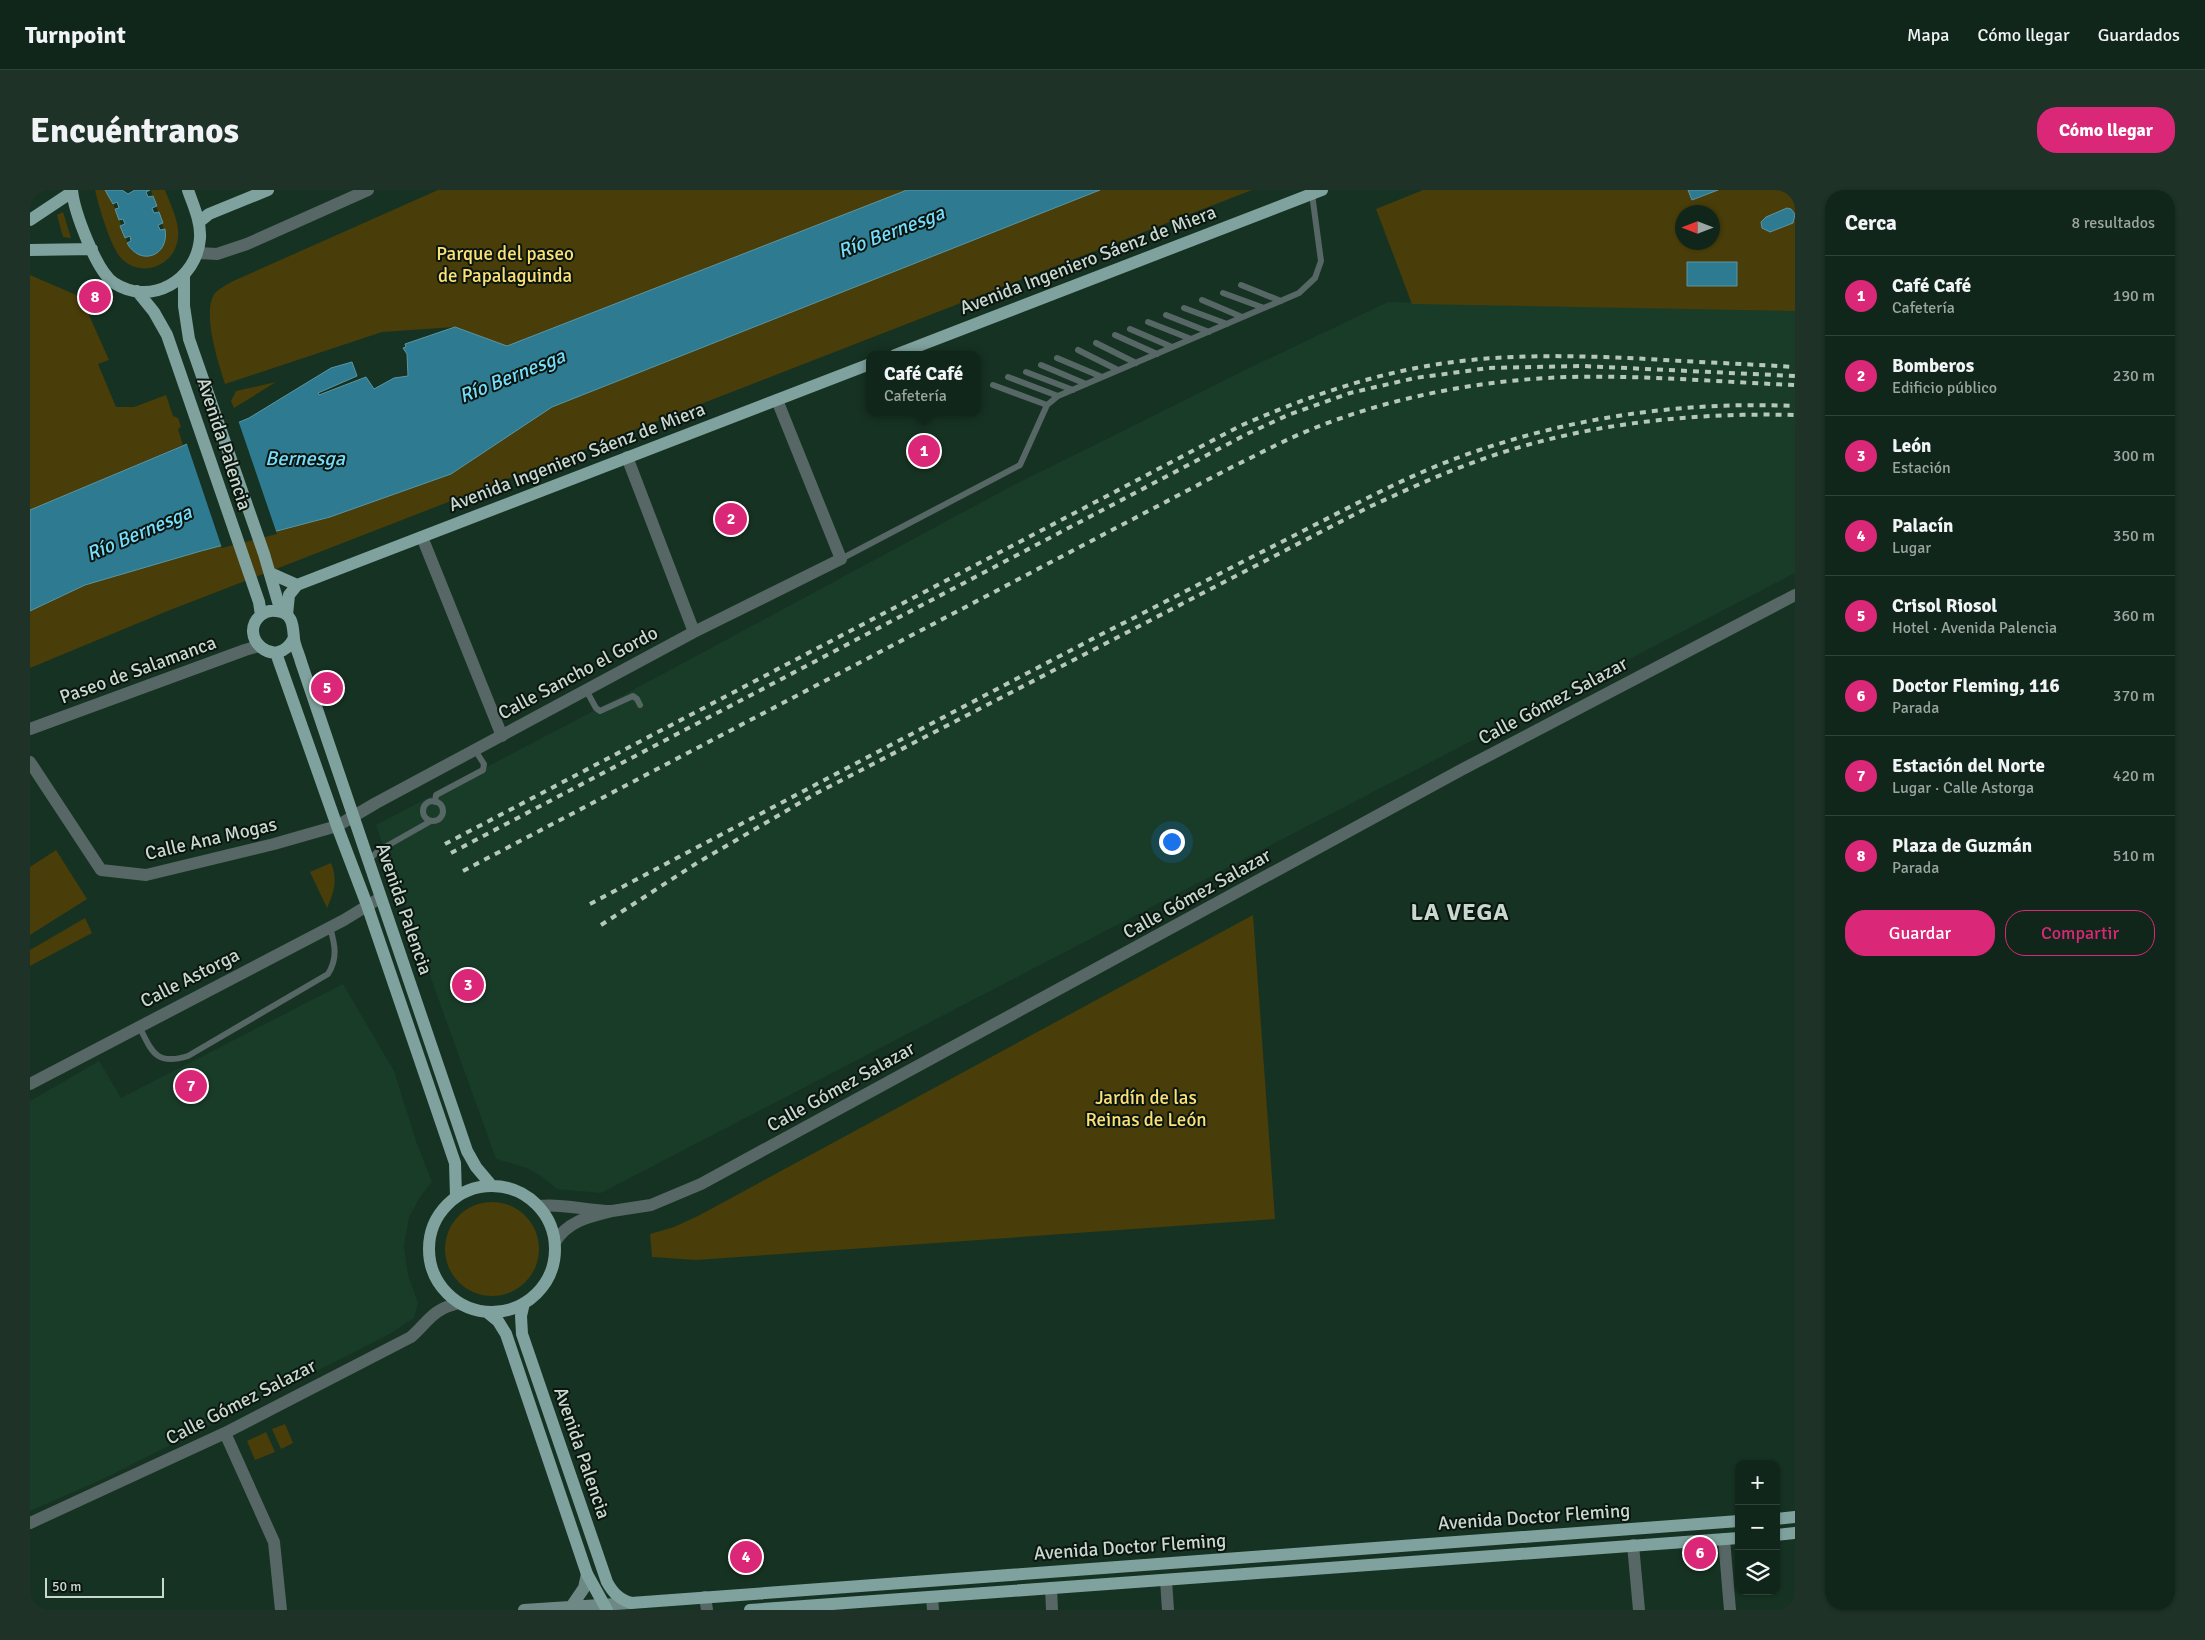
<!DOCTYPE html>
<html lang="es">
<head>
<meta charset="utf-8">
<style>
	body { margin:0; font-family:Signika,sans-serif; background:#1e3227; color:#f1f3f6 }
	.controls { position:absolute; right:15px; bottom:15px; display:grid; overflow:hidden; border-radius:10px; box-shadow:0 1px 4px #0004 }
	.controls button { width:45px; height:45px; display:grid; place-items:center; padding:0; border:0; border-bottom:1px solid #304339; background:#10261a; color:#f1f3f6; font:25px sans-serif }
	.compass { position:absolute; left:1645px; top:15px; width:45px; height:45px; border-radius:50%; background:#10261a; box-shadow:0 1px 4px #0004; rotate:270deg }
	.scale { position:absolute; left:15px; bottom:12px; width:119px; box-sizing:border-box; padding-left:5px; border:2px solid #c8d8ce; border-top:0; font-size:14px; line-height:18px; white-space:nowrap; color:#c8d8ce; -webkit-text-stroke:4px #0b1610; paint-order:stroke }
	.you { position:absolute; left:1141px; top:651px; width:18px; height:18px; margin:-12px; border:4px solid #fff; border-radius:50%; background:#1a73e8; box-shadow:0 0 0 8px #1a73e833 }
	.badge { display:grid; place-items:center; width:32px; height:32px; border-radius:50%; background:#db2777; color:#fff; font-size:16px; font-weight:700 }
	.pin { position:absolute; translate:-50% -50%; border:2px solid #fff; box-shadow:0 1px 5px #0006 }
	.popup { position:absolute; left:836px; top:161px; width:115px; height:65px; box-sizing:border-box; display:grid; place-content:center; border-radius:10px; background:#10261a; filter:drop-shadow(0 1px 4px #0005); font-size:16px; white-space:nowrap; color:#9ca5a2 }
	.popup b { font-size:19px; color:#f1f3f6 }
	.popup::after { content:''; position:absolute; left:50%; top:100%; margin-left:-10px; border:10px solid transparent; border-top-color:#10261a }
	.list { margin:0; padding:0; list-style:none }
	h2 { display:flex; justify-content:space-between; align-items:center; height:65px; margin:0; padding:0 20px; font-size:21px }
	h2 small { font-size:16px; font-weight:400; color:#9ca5a2 }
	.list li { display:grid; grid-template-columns:32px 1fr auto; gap:15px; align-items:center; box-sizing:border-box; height:80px; padding:0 20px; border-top:1px solid #304339 }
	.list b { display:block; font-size:19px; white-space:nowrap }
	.list p { margin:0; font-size:16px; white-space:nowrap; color:#9ca5a2 }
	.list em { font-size:16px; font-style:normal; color:#9ca5a2 }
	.actions { display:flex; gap:10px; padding:15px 20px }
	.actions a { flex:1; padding:11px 0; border:1px solid #db2777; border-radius:20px; text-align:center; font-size:18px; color:#db2777 }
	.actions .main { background:#db2777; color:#fff }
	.icon { flex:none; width:28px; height:28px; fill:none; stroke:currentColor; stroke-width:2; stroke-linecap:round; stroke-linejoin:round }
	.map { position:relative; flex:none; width:1765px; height:1420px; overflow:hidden; border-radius:20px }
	header { display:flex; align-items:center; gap:30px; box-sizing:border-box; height:70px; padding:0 25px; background:#10261a; border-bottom:1px solid #304339 }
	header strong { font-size:24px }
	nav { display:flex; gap:28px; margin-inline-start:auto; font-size:18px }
	.intro { display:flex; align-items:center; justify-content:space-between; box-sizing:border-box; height:120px; padding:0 30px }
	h1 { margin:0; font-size:35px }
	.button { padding:12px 22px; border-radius:20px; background:#db2777; color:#fff; font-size:18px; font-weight:700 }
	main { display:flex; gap:30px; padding:0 30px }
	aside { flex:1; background:#10261a; border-radius:20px; box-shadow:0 1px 4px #0004 }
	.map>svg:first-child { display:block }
	.built { fill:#193c29 }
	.green { fill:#493d09; fill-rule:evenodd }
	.water { fill:#2e7a91; stroke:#5c96a3 }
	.pier { fill:#163222 }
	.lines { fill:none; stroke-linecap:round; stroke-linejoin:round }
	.service { stroke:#566765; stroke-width:6 }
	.minor { stroke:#566765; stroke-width:12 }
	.secondary { stroke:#6e8885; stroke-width:12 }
	.primary { stroke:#7fa29e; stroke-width:12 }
	.rail { stroke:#b6c7bc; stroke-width:4; stroke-dasharray:6 6; stroke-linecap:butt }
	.labels { text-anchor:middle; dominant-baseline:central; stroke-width:4; stroke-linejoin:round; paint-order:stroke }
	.park-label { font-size:19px; fill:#fde175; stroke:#0b1610 }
	.street-label { font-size:19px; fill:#c8d8ce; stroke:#0b1610 }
	.water-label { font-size:20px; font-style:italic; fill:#77ddfd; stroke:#0b1610 }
	.district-label { font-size:24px; font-weight:bold; letter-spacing:1px; fill:#c8d8ce; stroke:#0b1610 }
</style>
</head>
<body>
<header>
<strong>Turnpoint</strong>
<nav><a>Mapa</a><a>Cómo llegar</a><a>Guardados</a></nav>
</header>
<div class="intro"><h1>Encuéntranos</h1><a class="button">Cómo llegar</a></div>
<main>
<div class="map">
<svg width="1765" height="1420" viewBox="0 0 1765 1420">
	<rect width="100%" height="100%" fill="#163222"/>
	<path class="built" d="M1358 112 1765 121V383L571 1003 527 999 513 987 497 978 466 969 346 635 575 515 978 298 1213 181Z
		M313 794 364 881 386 951 402 992 390 1007 379 1027 374 1056 378 1085 388 1113 384 1128 358 1145 73 1289 0 1321V911L69 871 91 908Z"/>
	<path class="green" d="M65 0H75L83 13 100 59 106 64 119 66 136 46 121 0H135C140 14 150 32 148 48 145 76 111 89 91 68 80 56 69 17 65 0Z
		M408 0H877L476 156 425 137 352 142 195 194C189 174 171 122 185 103 189 99 196 95 201 92Z
		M1070 0H1222L135 422 0 478V421L55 395 171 361 300 327 421 284 522 217Z
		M1393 0H1765V121L1382 114 1346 19ZM1652 22H1682V52H1652Z
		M33 22 41 48 33 47 27 25Z
		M0 85 51 107 79 170 68 174 86 217H104L136 205 143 226 148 228 151 237 148 239 153 255 0 320Z
		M246 192 204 218 201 211 206 201Z
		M26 660 57 709 0 745V677Z
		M301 673C308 690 304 702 297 718L280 682Z
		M1223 725 1245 1029 666 1070 622 1067 620 1044 644 1037 668 1026Z
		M55 728 62 743 0 776V760Z
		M415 1059a47 47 0 1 1 94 0a47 47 0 1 1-94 0Z
		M255 1234 263 1253 251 1259 242 1239Z
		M236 1242 245 1262 225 1270 217 1251Z"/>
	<path class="water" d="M75 0H92L98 4 105 0H120L116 2 118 7 123 6 127 16 122 18 124 23 129 22 133 33 128 35 130 40 135 39C140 66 110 77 97 53L101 51 100 46 95 48 90 36 95 34 93 29 89 30 85 19 89 18 87 12 83 14Z
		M877 0H1070L522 217 421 284 300 327 171 361 55 395 0 421V320L219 228 301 178 322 172 327 186 288 203 289 205 336 187 344 199 364 188 378 186 377 164 373 158 376 157 375 154 425 137 477 156Z
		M1658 0H1688L1662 10Z
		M1757 18 1761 19 1765 24 1763 33 1740 42 1732 38 1731 32 1736 27Z
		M1657 72H1707V96H1657Z"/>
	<path class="pier" d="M208 230 247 344 192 358 156 251Z"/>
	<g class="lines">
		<path class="service" d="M1211 95 1251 111
			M1193 103 1234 118
			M1172 110 1212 127
			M1154 118 1197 134
			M1136 125 1179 142
			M1118 132 1161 149
			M1100 139 1142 157
			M1085 145 1127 164
			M1066 153 1106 173
			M1048 160 1088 180
			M1027 168 1072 187
			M1011 175 1056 194
			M996 182 1043 200
			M978 187 1028 206
			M963 195 1017 215
			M811 369 990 275 1017 215 1028 206 1269 103 1285 88 1291 71 1282 4
			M556 500 566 518 570 521 603 506 607 509 610 515
			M393 621a10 10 0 1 1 20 0a10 10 0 1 1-20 0Z
			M405 612 406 605 453 580 454 574 445 560
			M339 670 348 661 401 631
			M109 836C122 862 126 876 158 866L298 784C308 768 305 755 300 737"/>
		<path class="minor" d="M168 63 187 64 217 54 338 0
			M597 267 664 442
			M392 347 472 546
			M0 539 215 460 229 456
			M0 572 71 680 116 685 244 654 307 636 346 613 664 442 811 369 747 210
			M0 894 314 730 350 708
			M509 1016C533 1013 557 1021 582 1021 558 1027 538 1031 525 1052
			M582 1021 621 1015 671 994 1431 580 1765 405
			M195 1243 244 1352 251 1420
			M0 1333 195 1243 381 1147C400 1130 401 1120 429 1113
			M1694 1349 1700 1420
			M1603 1355 1609 1420
			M1136 1390 1138 1420
			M1021 1398 1022 1420
			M675 1407 677 1420
			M902 1407 903 1420"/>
		<path class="secondary" d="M541 1417 554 1398 557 1384
			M494 1420 601 1413"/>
		<path class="primary" d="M42 0C44 21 66 81 84 93 121 117 167 90 170 48 171 31 163 15 158 0
			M0 30 42 2
			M169 32 179 24 238 0
			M0 60 62 59
			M154 86V116L159 149 234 364 251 422
			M107 101 124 122 137 145 229 412 231 425
			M865 165 1292 0
			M240 383 267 395
			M257 425 259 405 267 395 840 174
			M264 448C246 483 206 446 231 425 235 422 240 420 246 421 263 422 263 436 264 449 265 457 269 464 271 472L437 961 446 977 462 996
			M246 463 307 636 337 715 425 973 426 1006
			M399 1059a63 63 0 1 1 126 0a63 63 0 1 1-126 0Z
			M494 1113 491 1126 492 1144 577 1392C583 1403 589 1409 601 1413L1709 1331
			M457 1122 468 1131 476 1144 557 1384 577 1420
			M1746 1329 1765 1327
			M1746 1345 1765 1343
			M720 1420 1709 1348"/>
		<path class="rail" d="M415 654 1210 236C1267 211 1325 190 1386 178 1463 163 1540 165 1617 169 1666 172 1716 174 1765 177
			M421 663 1217 244 1258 225 1320 203 1385 188 1459 178 1553 176 1765 186
			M433 681 1202 277C1225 266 1247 254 1270 244 1354 208 1448 190 1538 187 1614 185 1690 192 1765 195
			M560 714C730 624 900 534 1070 445 1137 411 1204 376 1271 342 1322 316 1373 288 1427 268 1535 228 1649 211 1765 216
			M571 735 667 673 785 604 1339 317C1368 304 1397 290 1426 279 1534 236 1650 222 1765 225"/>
	</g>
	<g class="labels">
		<g class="park-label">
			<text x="475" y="64">Parque del paseo<tspan x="475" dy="22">de Papalaguinda</tspan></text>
			<text x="1116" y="908">Jardín de las<tspan x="1116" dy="22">Reinas de León</tspan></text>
		</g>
		<g class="street-label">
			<text transform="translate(1058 70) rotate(-21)">Avenida Ingeniero Sáenz de Miera</text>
			<text transform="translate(194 254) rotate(72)">Avenida Palencia</text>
			<text transform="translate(547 267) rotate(-21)">Avenida Ingeniero Sáenz de Miera</text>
			<text transform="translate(108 480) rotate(-20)">Paseo de Salamanca</text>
			<text transform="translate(548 483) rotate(-28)">Calle Sancho el Gordo</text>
			<text transform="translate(1523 511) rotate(-28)">Calle Gómez Salazar</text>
			<text transform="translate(181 649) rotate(-13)">Calle Ana Mogas</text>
			<text transform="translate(1167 704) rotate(-29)">Calle Gómez Salazar</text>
			<text transform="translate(374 719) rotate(71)">Avenida Palencia</text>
			<text transform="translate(160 788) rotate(-27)">Calle Astorga</text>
			<text transform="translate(811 897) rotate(-29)">Calle Gómez Salazar</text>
			<text transform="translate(211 1212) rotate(-27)">Calle Gómez Salazar</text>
			<text transform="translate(552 1263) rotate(71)">Avenida Palencia</text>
			<text transform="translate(1504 1327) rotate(-4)">Avenida Doctor Fleming</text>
			<text transform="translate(1100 1357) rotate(-4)">Avenida Doctor Fleming</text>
		</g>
		<g class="water-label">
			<text transform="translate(861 42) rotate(-21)">Río Bernesga</text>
			<text transform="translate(482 186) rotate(-22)">Río Bernesga</text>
			<text x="275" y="268">Bernesga</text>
			<text transform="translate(109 343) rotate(-23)">Río Bernesga</text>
		</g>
		<g class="district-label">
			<text x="1430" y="722">LA VEGA</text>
		</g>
	</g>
</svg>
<div class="controls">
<button>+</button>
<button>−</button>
<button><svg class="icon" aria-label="layers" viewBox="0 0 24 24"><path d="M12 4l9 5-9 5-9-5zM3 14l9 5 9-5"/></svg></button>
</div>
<svg class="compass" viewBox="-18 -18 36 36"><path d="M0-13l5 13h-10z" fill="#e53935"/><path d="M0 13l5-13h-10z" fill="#9ca5a2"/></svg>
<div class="scale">50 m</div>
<div class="you"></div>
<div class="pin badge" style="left:894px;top:261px">1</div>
<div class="popup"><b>Café Café</b>Cafetería</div>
<div class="pin badge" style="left:701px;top:329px">2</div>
<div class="pin badge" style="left:438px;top:795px">3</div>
<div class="pin badge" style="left:716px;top:1367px">4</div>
<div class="pin badge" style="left:297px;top:498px">5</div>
<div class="pin badge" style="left:1670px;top:1363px">6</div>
<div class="pin badge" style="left:161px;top:896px">7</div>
<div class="pin badge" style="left:65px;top:107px">8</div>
</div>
<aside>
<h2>Cerca<small>8 resultados</small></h2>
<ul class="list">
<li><span class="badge">1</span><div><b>Café Café</b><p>Cafetería</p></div><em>190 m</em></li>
<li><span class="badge">2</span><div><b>Bomberos</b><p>Edificio público</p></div><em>230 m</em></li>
<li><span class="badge">3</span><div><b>León</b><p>Estación</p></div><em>300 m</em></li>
<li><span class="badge">4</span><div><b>Palacín</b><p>Lugar</p></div><em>350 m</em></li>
<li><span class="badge">5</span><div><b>Crisol Riosol</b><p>Hotel · Avenida Palencia</p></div><em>360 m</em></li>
<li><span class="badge">6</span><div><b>Doctor Fleming, 116</b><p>Parada</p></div><em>370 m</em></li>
<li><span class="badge">7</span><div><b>Estación del Norte</b><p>Lugar · Calle Astorga</p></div><em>420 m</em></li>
<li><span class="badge">8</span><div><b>Plaza de Guzmán</b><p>Parada</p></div><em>510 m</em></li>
</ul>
<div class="actions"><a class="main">Guardar</a><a>Compartir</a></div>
</aside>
</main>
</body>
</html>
